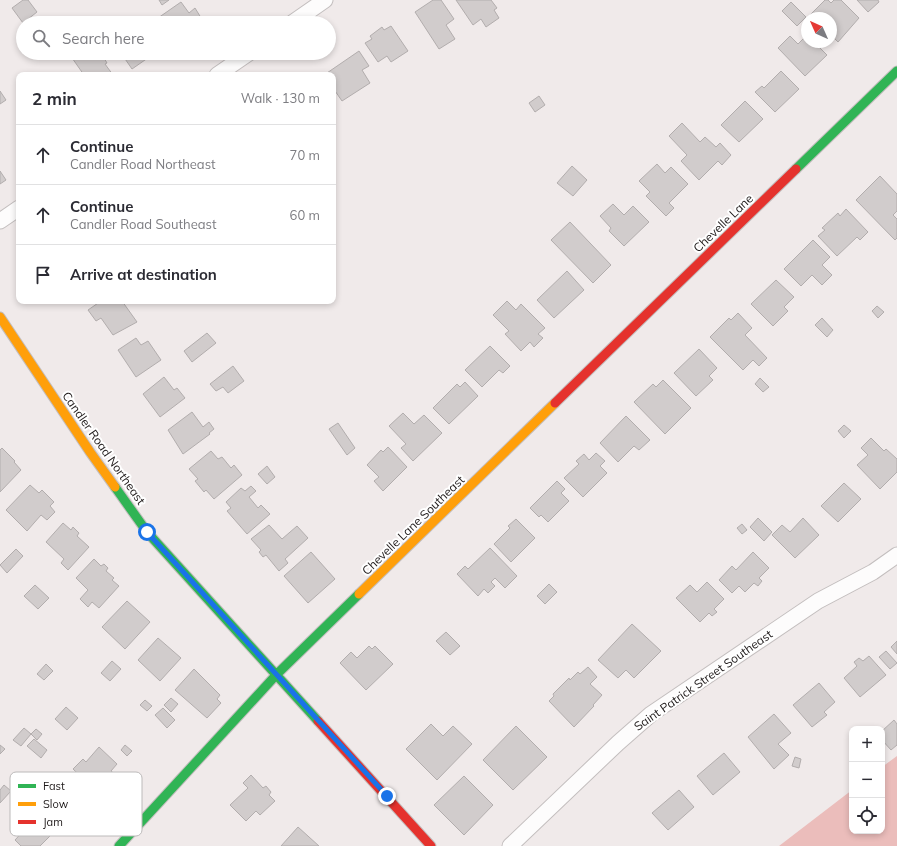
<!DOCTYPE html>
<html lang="en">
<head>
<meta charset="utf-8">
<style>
	body { margin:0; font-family:Mulish,sans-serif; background:#f7f7f7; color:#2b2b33 }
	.controls { position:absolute; right:12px; bottom:12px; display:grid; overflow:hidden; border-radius:8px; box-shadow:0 2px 6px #0003 }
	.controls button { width:36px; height:36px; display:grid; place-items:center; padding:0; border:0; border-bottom:1px solid #e1e1e2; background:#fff; color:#2b2b33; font:20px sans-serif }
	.compass { position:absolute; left:801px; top:12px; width:36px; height:36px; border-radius:50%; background:#fff; box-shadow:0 2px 6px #0003; rotate:315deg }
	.stop { position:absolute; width:12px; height:12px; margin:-9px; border:3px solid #1a73e8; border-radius:50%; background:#fff }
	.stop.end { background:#1a73e8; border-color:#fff; box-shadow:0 1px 4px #0008 }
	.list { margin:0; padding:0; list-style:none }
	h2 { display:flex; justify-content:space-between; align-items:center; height:52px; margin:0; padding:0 16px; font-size:17px }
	h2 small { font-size:13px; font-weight:400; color:#7c7c81 }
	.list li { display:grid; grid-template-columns:26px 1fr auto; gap:12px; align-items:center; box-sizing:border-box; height:60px; padding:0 16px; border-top:1px solid #e1e1e2 }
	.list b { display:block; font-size:15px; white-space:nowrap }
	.list p { margin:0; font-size:13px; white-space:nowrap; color:#7c7c81 }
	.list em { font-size:13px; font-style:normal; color:#7c7c81 }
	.icon { flex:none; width:22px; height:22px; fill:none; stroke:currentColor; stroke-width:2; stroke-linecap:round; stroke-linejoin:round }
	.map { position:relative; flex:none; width:897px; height:846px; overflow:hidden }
	.search { position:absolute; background:#fff; box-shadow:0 2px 6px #0003; left:16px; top:16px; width:320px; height:44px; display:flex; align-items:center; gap:10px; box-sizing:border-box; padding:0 14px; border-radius:22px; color:#7c7c81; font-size:15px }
	.panel { position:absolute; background:#fff; box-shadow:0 2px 6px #0003; left:16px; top:72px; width:320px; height:232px; border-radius:8px }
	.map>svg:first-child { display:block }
	.forest { fill:#ebbdbb }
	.building { fill:#d1cccc; stroke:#b2adad }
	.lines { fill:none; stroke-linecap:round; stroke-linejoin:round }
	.street-casing { stroke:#c3bebe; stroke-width:17 }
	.fast-casing { stroke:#c3bebe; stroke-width:11 }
	.slow-casing { stroke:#c3bebe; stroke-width:11 }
	.jam-casing { stroke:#c3bebe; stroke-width:11 }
	.street { stroke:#fdfcfc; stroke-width:15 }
	.fast { stroke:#30b455; stroke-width:9 }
	.slow { stroke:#ff9f0a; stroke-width:9 }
	.jam { stroke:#e5322d; stroke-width:9 }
	.route { stroke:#1a73e8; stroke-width:5 }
	.labels { text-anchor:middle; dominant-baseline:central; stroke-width:4; stroke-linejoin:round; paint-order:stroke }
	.street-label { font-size:12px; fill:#1f1a1a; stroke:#fff }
	.key { fill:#fff; stroke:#bcbaba; stroke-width:1 }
	.key-label { font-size:11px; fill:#1f1a1a }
</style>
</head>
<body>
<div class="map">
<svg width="897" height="846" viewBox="0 0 897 846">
	<rect width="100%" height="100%" fill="#f0eaea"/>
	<path class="forest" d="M897 756V846H779L852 790V831H882V767Z"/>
	<path class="building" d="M23 0H28L37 12 23 23 12 8Z
		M159 0H169L162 5Z
		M433 0H441L454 19 446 25 455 39 439 49 415 12Z
		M456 0H491L497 8 494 10 499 18 486 27 481 19 473 25Z
		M825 0H828L831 3 834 0H841L859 18 838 42 831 35V18H811L809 16Z
		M857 0H878L879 2 868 12Z
		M181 2 189 13 195 8 203 21 200 23H161L158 18Z
		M791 2 806 17 797 26 782 11Z
		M131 17 135 23H123Z
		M391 26 408 51 391 62 387 56 378 62 365 43 372 39 370 36 382 27 384 30Z
		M807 35V42H814L827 55 805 76 778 48 790 36 798 44Z
		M359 51 369 66 362 70 370 83 342 101 333 88V75H324Z
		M74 53H101L107 63 105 64 113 75H84L70 55Z
		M121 53H155L132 69Z
		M781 71 799 89 775 112 755 92 762 86 764 88Z
		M0 91 6 100 0 104Z
		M539 96 545 105 535 112 529 103Z
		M745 101 763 119 739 142 721 125Z
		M682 123 700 142 705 137 716 147 720 143 731 155 722 165 718 161 699 180 681 161 687 155 669 136Z
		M657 164 665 173 671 167 688 184 669 203 674 208 666 216 646 196 650 192 639 181Z
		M572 166 587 180 573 196 557 183Z
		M0 171 6 180 0 184Z
		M880 176 897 194V211L893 215 897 219V238L895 240 856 200Z
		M613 204 624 215 633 206 649 222 624 246 609 231 611 228 600 216Z
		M846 209 868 232 860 240 857 237 837 256 818 236 825 230 822 228 838 213 840 216Z
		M570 222 611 265 593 283 551 240Z
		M813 240 830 257 822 265 832 275 822 285 812 275 801 286 784 269Z
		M567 271 584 290 554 318 537 300Z
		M776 280 794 297 784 307 788 311 773 326 751 304Z
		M101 301H122L137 322 113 335 101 318 96 321 88 310Z
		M507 301 516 310 521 304 545 328 538 334 543 338 534 347 530 342 521 351 505 334 509 331 493 315Z
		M877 306 884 312 878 318 872 311Z
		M738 313 752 328 745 335 767 358 759 366 753 360 743 370 710 337 729 318 731 320Z
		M822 318 833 330 827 337 815 325Z
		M207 333 216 343 192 362 184 351Z
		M136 338 141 345 148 341 161 360 136 377 118 350Z
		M490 346 510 366 503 373 499 370 482 387 465 370Z
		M699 349 717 368 709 376 713 380 696 396 674 373Z
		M233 366 244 381 228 393 223 387 216 391 210 384Z
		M164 377 174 390 177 388 185 398 160 417 143 394Z
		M760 378 769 387 763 392 755 384Z
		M663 380 691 408 665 434 634 402 653 384 656 387Z
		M465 382 478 396 449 424 433 408 457 384 460 387Z
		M192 412 203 427 209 422 214 429 209 433 210 434 183 454 168 430Z
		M403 413 414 424 424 415 442 433 413 461 401 448 406 444 389 426Z
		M626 416 650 440 639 450 634 446 618 462 600 443Z
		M338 423 355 448 347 455 329 429Z
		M844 425 851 431 844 438 838 431Z
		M871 438 884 451 886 449 897 459V472L880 489 857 465 868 455 861 448Z
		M388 447 407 467 383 491 374 481 379 477 367 465 381 450 383 452Z
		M2 448 15 461 14 462 21 470 0 492V450Z
		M211 451 218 459 222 457 231 468 234 465 242 475 214 499 206 490 204 492 195 481 198 479 189 469Z
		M596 453 605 461 600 466 607 473 583 497 564 478 579 464 576 461 584 454 589 460Z
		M267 466 275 477 267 484 258 474Z
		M557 481 565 489 561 493 569 501 548 522 541 515 539 517 530 508Z
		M844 483 861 499 838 522 821 506Z
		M30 485 39 493 42 490 54 502 50 506 55 512 47 520 41 515 27 531 6 510Z
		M251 486 256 491 249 497 258 508 261 505 270 514 247 534 227 511 231 508 226 502 241 488 245 491Z
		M758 518 772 532 764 541 750 527Z
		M803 518 819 535 795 558 772 535 782 525 790 532Z
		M516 519 535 538 511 562 494 544 510 528 508 526Z
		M63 523 71 530 73 527 79 533 77 536 89 547 68 570 61 563 64 559 46 542Z
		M742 524 747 530 742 534 737 528Z
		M269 525 282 539 297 526 308 538 285 559 288 563 279 571 266 555 263 557 259 552 261 550 251 539Z
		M490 548 517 576 505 588 495 578 491 582 495 586 488 593 484 589 478 596 457 574 465 566 468 569Z
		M16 549 23 556 7 573 0 565Z
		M311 552 335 579 308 603 284 576Z
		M753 552 769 568 759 578 762 581 758 586 754 583 745 592 739 586 732 593 719 580 732 566 736 570Z
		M94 559 101 566 104 564 108 568 106 571 114 578 112 580 119 586 99 608 92 602 88 607 80 599 88 590 76 578Z
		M707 582 724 599 714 609 717 612 712 616 709 613 700 622 676 598 690 585 697 592Z
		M549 584 557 592 545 604 537 596Z
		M35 585 49 598 38 609 24 596Z
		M127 601 150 622 125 649 102 627Z
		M632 624 661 651 634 678 626 670 618 678 598 660Z
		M446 632 460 646 450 655 436 641Z
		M158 638 181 658 160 681 138 660Z
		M897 641V654L891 647Z
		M369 646 372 649 375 646 393 664 366 690 340 663 351 652 357 658Z
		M886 651 897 663 890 669 879 657Z
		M869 656 886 675 860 697 844 678 857 666 854 662 859 658 863 661Z
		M112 661 121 669 110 681 101 673Z
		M46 664 53 671 44 680 37 674Z
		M588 667 597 677 590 684 602 695 593 705 594 706 574 727 549 701 554 696 553 694 569 678 570 680 578 672 580 674Z
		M194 669 220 695 217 699 221 703 207 718 175 690Z
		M819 683 835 702 824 712 827 715 812 727 793 705Z
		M171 698 178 704 171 712 164 705Z
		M145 700 152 706 147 711 140 705Z
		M66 707 78 718 67 730 55 719Z
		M163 708 175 720 167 728 155 715Z
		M774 714 791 733 778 744 789 755 774 769 748 737Z
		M894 720 897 724V745L891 750 882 740V731Z
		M431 724 443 736 453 726 472 744 437 780 406 749Z
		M516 726 547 757 513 790 483 760Z
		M24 728 31 734 21 746 13 740Z
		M36 729 42 734 37 740 31 734Z
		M34 739 47 750 41 758 27 746Z
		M0 745 5 749 0 754Z
		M125 745 132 751 127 756 121 750Z
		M99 747 117 764 111 771 116 775 106 787 101 782 94 789 73 769 83 759 86 762Z
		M724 753 740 772 713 795 697 776Z
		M795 757 801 759 799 768 792 766Z
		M251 775 263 788 266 786 271 792 269 795 275 801 260 815 256 811 246 821 230 805 248 788 243 783Z
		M464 776 493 805 464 835 434 805Z
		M4 785 11 791 0 803V790Z
		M679 790 694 807 668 830 652 813Z
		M32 808 39 815 36 817 53 833 40 846H21L15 840 29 825 22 818Z
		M298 827 319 846H281Z"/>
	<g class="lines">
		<defs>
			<path id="street" d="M292 23 325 0
				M217 75 249 53
				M0 221 19 208
				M510 846 618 743 651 714 818 601 873 572 897 555"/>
			<path id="fast" d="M796 169 897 71
				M115 487 147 532 318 721
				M119 846 277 674 359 594"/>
			<path id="slow" d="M0 317 90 452 115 487
				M359 594 555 403"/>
			<path id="jam" d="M555 403 796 169
				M318 721 431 846"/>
		</defs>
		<use href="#street" class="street-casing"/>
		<use href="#fast" class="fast-casing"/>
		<use href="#slow" class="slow-casing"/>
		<use href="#jam" class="jam-casing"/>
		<use href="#street" class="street"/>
		<use href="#fast" class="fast"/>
		<use href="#slow" class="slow"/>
		<use href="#jam" class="jam"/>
	</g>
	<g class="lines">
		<path class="route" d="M147 532 387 796"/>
	</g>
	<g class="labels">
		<g class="street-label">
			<text transform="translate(723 223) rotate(-44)">Chevelle Lane</text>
			<text transform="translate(104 448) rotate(55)">Candler Road Northeast</text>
			<text transform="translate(413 525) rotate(-44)">Chevelle Lane Southeast</text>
			<text transform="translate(703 680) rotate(-35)">Saint Patrick Street Southeast</text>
		</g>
	</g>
	<rect x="10" y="772" width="132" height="64" rx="6" class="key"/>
	<rect x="18" y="784" width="18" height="4" fill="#30b455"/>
	<rect x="18" y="802" width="18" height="4" fill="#ff9f0a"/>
	<rect x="18" y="820" width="18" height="4" fill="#e5322d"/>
	<g class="key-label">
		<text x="43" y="790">Fast</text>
		<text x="43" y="808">Slow</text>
		<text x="43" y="826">Jam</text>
	</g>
</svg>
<div class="controls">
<button>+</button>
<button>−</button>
<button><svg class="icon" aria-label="locate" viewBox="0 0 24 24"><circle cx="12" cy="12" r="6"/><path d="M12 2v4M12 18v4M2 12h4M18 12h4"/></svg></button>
</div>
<svg class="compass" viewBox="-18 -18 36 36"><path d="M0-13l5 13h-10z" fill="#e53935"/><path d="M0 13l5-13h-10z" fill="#7c7c81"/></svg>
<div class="stop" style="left:147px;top:532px"></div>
<div class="stop end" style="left:387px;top:796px"></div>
<div class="search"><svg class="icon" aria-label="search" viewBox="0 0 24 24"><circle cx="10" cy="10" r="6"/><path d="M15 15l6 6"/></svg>Search here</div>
<section class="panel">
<h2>2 min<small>Walk · 130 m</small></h2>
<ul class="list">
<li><svg class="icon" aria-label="ahead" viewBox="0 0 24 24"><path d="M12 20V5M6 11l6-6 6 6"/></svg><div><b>Continue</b><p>Candler Road Northeast</p></div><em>70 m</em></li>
<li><svg class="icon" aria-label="ahead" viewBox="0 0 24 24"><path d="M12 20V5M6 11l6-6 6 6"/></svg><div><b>Continue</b><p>Candler Road Southeast</p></div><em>60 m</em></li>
<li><svg class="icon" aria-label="arrive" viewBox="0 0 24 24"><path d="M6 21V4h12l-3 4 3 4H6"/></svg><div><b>Arrive at destination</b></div></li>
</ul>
</section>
</div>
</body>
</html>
